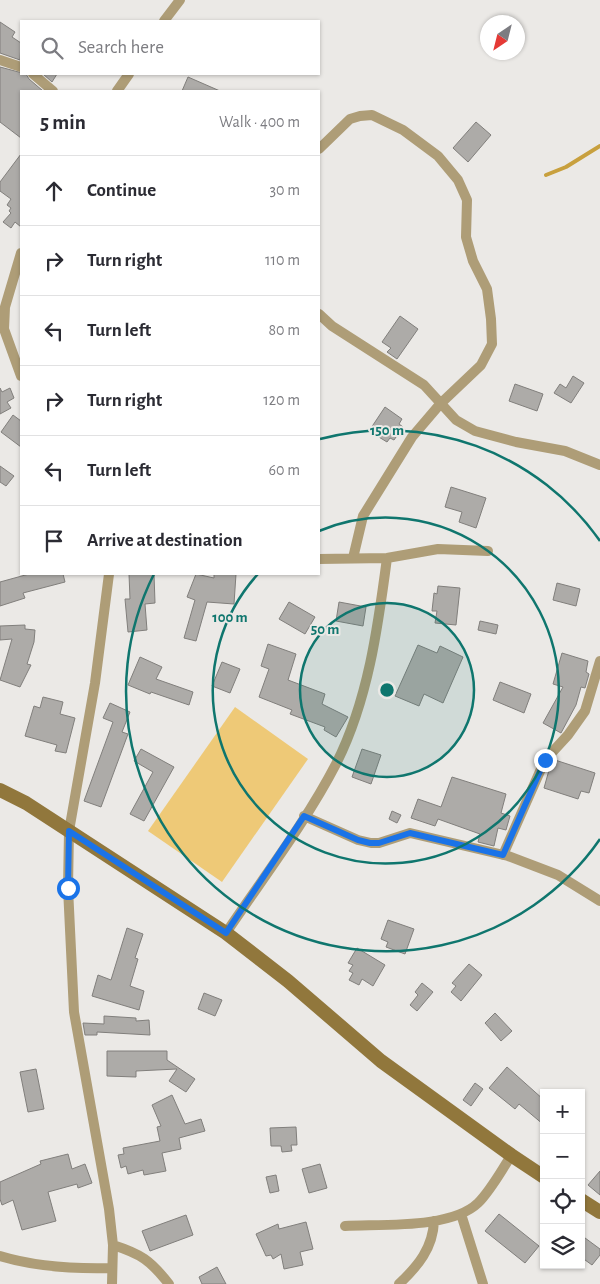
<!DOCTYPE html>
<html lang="en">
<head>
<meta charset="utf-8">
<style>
	body { margin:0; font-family:"Alegreya Sans",sans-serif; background:#f2f2f3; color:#2b2b33 }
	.controls { position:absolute; right:15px; bottom:15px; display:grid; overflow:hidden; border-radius:0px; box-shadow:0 1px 4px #0004 }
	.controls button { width:45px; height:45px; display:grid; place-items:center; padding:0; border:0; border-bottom:1px solid #e1e1e2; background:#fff; color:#2b2b33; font:25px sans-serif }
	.compass { position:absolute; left:480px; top:15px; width:45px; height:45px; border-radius:50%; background:#fff; box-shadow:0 1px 4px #0004; rotate:215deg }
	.stop { position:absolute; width:15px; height:15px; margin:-11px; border:4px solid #1a73e8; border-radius:50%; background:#fff }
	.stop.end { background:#1a73e8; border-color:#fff; box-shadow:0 1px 5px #0008 }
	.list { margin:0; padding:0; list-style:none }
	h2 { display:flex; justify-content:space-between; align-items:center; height:65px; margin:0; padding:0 20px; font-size:21px }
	h2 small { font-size:16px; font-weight:400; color:#7c7c81 }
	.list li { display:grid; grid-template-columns:32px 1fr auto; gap:15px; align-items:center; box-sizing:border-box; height:70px; padding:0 20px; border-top:1px solid #e1e1e2 }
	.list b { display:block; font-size:19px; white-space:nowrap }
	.list em { font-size:16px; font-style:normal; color:#7c7c81 }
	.icon { flex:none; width:28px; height:28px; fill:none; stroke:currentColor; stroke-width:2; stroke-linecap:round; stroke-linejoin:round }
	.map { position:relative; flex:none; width:600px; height:1284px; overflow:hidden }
	.search { position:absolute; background:#fff; box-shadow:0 1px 4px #0004; left:20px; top:20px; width:300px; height:55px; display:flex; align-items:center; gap:12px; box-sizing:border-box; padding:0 18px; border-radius:0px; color:#7c7c81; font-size:19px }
	.panel { position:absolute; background:#fff; box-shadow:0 1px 4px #0004; left:20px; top:90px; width:300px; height:485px; border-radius:0px }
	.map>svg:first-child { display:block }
	.green { fill:#eec977 }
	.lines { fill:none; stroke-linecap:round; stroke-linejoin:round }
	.stream { stroke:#c8a03e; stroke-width:4 }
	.building { fill:#adaba8; stroke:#817f7c }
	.street { stroke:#ae9d77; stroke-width:10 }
	.secondary { stroke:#91773c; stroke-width:14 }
	.route { stroke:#1a73e8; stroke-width:6 }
	.ring { fill:none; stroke:#0f766e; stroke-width:2.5 }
	.centre { fill:#0f766e; stroke:#ebe9e6; stroke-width:2.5 }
	.ring-label { font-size:15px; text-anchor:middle; font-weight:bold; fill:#0f766e; stroke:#ebe9e6; stroke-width:4; stroke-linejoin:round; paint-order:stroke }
</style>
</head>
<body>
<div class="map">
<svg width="600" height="1284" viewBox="0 0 600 1284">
	<rect width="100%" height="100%" fill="#ebe9e6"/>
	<path class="green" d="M235 707 308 759 222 882 148 831Z"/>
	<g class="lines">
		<path class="stream" d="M546 175 566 167 600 146"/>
	</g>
	<path class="building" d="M0 22 15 32 12 37 21 43 20 60 0 53Z
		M0 67 26 74 29 79 43 91H21V138L0 122Z
		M43 74H57L52 82Z
		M188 77 220 91H182Z
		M476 122 491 135 468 162 453 148Z
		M21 154V227L15 222 11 228 3 222 11 213 9 211 11 208 7 205 11 199 0 191V182Z
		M400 316 418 329 397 359 387 352 391 348 382 342Z
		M573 376 584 383 571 403 554 393 560 384 566 388Z
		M515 384 543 394 537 411 509 401Z
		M0 388 2 392 10 388 14 398 7 402 11 408 0 414Z
		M385 407 402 419 399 424 403 427 394 440 390 438 387 442 369 431Z
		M13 415 21 421V447L1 432Z
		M0 466 14 476 6 486 0 482Z
		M451 487 486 498 476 528 459 522 462 512 445 507Z
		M29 574H63L65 582 23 593 25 598 0 606V582Z
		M129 574H154L155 603 145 604 147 630 128 632 125 599H130Z
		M196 574 214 578V574H236L234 604 207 602 196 641 184 638 195 600 187 597Z
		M557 583 580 589 576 606 553 600Z
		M438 586 460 588 456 625 435 623 437 611H432L434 593 437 594Z
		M289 602 315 617 305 634 279 619Z
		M339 602 366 607 363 626 336 621Z
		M480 621 498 625 496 634 478 630Z
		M25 625V629L35 630 34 642 27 664 31 665 20 687 0 680 12 639 0 640V626Z
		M268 644 296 654 288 680 325 694 322 704 348 717 336 737 324 730 325 727 290 714 292 710 259 697 269 669 261 666Z
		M418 645 437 653 440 646 463 657 443 703 424 694 419 706 395 696Z
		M562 653 588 661 586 672 589 674 585 688 581 687 576 705 561 733 543 723 563 687 553 684Z
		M140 657 162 667 156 679 193 692 189 705 151 692 150 694 128 685Z
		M222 662 240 669 230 693 212 686Z
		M500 682 531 694 524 713 493 700Z
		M43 697 63 702 60 714 75 718 66 753 55 751 57 745 25 736 34 706 40 708Z
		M110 703 130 712 122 732 128 734 101 807 84 801 113 722 103 718Z
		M141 749 174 767 144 821 130 814 153 772 134 761Z
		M362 749 381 755 371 784 352 777Z
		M555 760 595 773 589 793 581 791 578 799 544 788 551 763Z
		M452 777 506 794 501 813 510 816 506 830 498 828 494 846 478 842 480 834 438 819 435 826 411 818 418 799 441 807Z
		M392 811 401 815 397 823 389 819Z
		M388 920 414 929 405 954 386 947 388 942 381 939Z
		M127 928 143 934 135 958 138 959 130 986 144 991 139 1010 92 996 98 975 111 980Z
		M357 948 385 965 373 986 362 979 359 985 349 980 353 973 349 971 353 965 348 963Z
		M469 964 482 975 461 1001 451 992 456 986 452 983Z
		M422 983 433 992 417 1011 410 1005 418 995 415 992Z
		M204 993 222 1000 215 1016 198 1009Z
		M495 1013 512 1031 501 1041 485 1023Z
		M104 1016 136 1018V1021L149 1020 150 1035 97 1032V1035H85L83 1023 104 1024Z
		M107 1051H167V1060L195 1079 186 1092 169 1081 177 1069 136 1071V1077L107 1076Z
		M507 1067 544 1100V1125L519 1104 515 1109 489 1088Z
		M36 1069 44 1109 28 1112 20 1072Z
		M475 1083 483 1089 471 1106 463 1100Z
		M172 1095 185 1124 201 1119 205 1131 179 1138 181 1149 162 1153 166 1171 144 1175 143 1170 128 1174 126 1166 121 1168 118 1155 124 1154 123 1148 160 1141 157 1127 161 1126 152 1105Z
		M296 1127 297 1145H291L292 1151 282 1152 281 1146H271L270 1128Z
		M68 1154 72 1169 85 1164 92 1183 78 1188 77 1184 48 1192 56 1221 22 1230 13 1200 2 1205 0 1199V1182L41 1164 40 1161Z
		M320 1164 327 1188 309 1193 302 1169Z
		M600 1171V1195L588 1185Z
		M276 1175 279 1191 270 1193 266 1177Z
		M499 1214 539 1246 525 1263 485 1231Z
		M186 1215 193 1235 150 1251 142 1231Z
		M306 1222 313 1249 300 1252 303 1265 284 1269 281 1254 273 1259 271 1255 266 1256 256 1234 278 1224 279 1229Z
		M581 1235 600 1249V1255L592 1265 581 1257Z
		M217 1267 226 1284H202L199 1277Z"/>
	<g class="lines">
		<path class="street" d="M164 21 180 0
			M0 60 21 67
			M33 74 53 91
			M117 91 129 74
			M319 149 350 119 360 116 372 115 403 130 438 156 458 180 467 200 466 237 473 261 487 289 491 319 492 344 481 365 441 403 412 437 363 516 353 558
			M21 253 5 307 4 329 21 376
			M319 314 332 326 424 385 456 420 475 431 516 442 565 451 600 465
			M319 559 387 558 438 549 488 551
			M109 574 95 683 69 831 68 888 74 1012 109 1209 113 1245 112 1284
			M304 816 358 840 371 843H379L410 833 508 856 558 875 600 901
			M503 855 545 760 568 735 585 711 600 661
			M226 933C263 878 306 822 336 764 368 701 378 627 387 558
			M461 1214 483 1284
			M345 1226C381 1224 451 1229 478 1203 491 1190 501 1171 511 1156
			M113 1245C141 1254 150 1260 169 1284
			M0 1256C36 1267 74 1269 112 1268
			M399 1284C418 1266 433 1248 434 1221"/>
		<path class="secondary" d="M0 790 26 803 226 933 288 981 381 1061 511 1155 544 1177
			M581 1200 600 1212"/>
	</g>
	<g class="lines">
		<path class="route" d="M68 888 69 831 226 933 304 816 358 840 370 843H379L410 833 503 855 545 760"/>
	</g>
	<circle cx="387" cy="690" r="87" fill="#0f766e" fill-opacity=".12"/>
	<g class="ring">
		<circle cx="387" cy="690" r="87"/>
		<path d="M319 531A173 173 0 1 1 258 574"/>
		<path d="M600 839A260 260 0 0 1 154 574M320 439A260 260 0 0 1 600 541"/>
	</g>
	<circle cx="387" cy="690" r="8" class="centre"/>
	<g class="ring-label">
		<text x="387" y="435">150 m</text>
		<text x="230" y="622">100 m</text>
		<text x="325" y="634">50 m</text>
	</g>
</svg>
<div class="controls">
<button>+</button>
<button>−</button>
<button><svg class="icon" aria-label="locate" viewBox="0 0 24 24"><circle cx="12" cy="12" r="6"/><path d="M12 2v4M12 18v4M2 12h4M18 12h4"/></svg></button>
<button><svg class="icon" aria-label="layers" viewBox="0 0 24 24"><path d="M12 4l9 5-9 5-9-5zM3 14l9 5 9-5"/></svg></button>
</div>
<svg class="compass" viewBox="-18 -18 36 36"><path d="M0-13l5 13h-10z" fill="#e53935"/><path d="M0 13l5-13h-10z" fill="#7c7c81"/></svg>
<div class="stop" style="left:68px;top:888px"></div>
<div class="stop end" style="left:545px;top:760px"></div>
<div class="search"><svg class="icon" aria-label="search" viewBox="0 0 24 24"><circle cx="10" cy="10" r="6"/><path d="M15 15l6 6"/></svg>Search here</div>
<section class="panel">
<h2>5 min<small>Walk · 400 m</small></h2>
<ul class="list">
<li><svg class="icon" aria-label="ahead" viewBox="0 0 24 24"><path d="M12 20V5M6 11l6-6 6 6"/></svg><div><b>Continue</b></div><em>30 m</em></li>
<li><svg class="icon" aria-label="right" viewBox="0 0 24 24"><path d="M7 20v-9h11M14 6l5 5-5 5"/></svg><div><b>Turn right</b></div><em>110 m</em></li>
<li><svg class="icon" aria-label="left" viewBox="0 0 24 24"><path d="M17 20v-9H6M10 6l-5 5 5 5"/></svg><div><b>Turn left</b></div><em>80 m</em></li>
<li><svg class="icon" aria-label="right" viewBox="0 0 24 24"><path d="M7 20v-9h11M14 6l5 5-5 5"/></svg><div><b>Turn right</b></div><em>120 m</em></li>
<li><svg class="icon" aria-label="left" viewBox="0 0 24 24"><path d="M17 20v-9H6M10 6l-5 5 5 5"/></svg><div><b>Turn left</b></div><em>60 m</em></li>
<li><svg class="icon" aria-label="arrive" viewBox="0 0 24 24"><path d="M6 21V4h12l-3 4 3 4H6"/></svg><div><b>Arrive at destination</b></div></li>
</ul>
</section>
</div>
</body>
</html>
